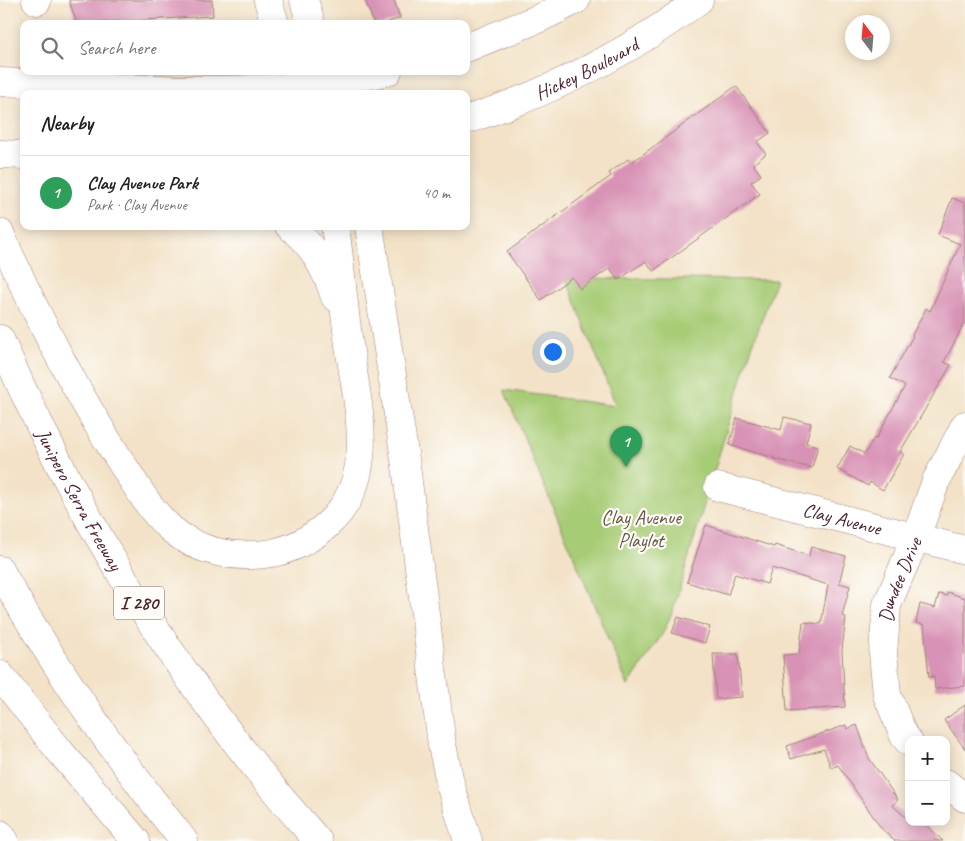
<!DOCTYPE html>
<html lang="en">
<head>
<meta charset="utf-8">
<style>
	body { margin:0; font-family:Caveat,sans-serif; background:#f2f2f2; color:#202124 }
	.controls { position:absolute; right:15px; bottom:15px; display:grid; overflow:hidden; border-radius:10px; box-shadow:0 2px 12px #0003 }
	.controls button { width:45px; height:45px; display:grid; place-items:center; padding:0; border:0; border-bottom:1px solid #e0e0e0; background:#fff; color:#202124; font:25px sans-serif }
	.compass { position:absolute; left:845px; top:15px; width:45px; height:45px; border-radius:50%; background:#fff; box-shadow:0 2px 12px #0003; rotate:344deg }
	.you { position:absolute; left:552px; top:351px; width:18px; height:18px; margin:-12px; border:4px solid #fff; border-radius:50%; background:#1a73e8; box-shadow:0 0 0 8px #1a73e833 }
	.badge { display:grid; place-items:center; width:32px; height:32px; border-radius:50%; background:#d1495b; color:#fff; font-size:16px; font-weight:700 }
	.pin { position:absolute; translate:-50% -41px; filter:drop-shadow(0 1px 2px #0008) }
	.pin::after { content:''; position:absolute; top:26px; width:18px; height:15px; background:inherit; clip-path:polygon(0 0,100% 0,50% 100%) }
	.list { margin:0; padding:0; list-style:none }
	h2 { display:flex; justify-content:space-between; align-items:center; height:65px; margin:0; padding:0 20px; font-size:21px }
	h2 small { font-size:16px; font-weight:400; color:#757577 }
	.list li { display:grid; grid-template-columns:32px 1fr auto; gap:15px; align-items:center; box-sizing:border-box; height:75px; padding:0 20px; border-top:1px solid #e0e0e0 }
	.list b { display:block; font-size:19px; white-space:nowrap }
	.list p { margin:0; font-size:16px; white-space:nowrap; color:#757577 }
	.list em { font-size:16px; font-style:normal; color:#757577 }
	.icon { flex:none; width:28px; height:28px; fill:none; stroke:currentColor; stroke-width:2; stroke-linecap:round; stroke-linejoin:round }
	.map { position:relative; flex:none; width:965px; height:841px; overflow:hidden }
	.search { position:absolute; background:#fff; box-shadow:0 2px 12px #0003; left:20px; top:20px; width:450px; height:55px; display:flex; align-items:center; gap:12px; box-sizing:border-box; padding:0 18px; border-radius:10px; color:#757577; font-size:19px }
	.panel { position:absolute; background:#fff; box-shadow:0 2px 12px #0003; left:20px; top:90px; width:450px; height:140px; border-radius:10px }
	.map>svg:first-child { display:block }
	.green { fill:#a7cc76; stroke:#787650 }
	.building { fill:#d892b5 }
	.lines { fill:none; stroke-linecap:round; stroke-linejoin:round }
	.minor-casing { stroke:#9e8079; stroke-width:29 }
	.major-casing { stroke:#9e8079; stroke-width:29 }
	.highway-casing { stroke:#9e8079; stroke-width:29 }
	.minor { stroke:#fff; stroke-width:28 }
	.major { stroke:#fff; stroke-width:28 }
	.highway { stroke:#fff; stroke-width:28 }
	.labels { text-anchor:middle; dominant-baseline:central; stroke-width:4.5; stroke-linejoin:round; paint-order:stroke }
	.shield { fill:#fdfcf7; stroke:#806168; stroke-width:1 }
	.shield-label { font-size:19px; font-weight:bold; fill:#4a1f2b }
	.street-label { font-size:20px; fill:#4a1f2b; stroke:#fdfcf7 }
	.park-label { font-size:20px; fill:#665342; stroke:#fdfcf7 }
</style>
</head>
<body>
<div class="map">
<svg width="965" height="841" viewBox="0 0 965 841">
	<rect width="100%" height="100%" fill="#fdfcf7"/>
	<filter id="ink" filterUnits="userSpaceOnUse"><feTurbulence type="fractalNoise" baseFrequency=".02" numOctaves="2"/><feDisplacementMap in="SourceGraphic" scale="10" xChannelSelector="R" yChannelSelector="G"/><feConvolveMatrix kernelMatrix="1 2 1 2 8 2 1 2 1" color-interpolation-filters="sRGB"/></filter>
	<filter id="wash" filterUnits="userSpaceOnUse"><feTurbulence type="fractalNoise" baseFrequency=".0096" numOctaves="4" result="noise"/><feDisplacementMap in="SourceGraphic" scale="20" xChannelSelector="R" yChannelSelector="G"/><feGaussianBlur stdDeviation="1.12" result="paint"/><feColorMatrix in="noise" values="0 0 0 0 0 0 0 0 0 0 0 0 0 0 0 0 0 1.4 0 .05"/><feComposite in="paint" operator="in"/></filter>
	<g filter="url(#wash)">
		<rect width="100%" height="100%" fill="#f3e2c7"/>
		<path class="green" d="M566 278 776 280 747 361 673 610 663 633 628 686 504 390 616 406Z"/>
		<g id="blocks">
			<path class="building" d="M69 0H212L213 16 77 24Z
				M365 0H394L400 18 383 24H374Z
				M736 86 770 133 757 142 766 154 753 164 761 175 751 182 760 194 653 271 646 261 618 280 610 268 580 289 572 277 541 300 507 252 611 176 609 173 628 159 631 163Z
				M952 198 965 203V322L944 362 951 365 900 452 904 454 883 490 870 482 868 486 837 469 850 446 865 454 874 438 876 439 905 386 890 378 913 336 912 335 926 308 930 311 960 244 938 235Z
				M784 417 811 423 806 443 818 446 812 468 774 459 775 458 729 445 737 418 781 430Z
				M706 525 774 547 775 545 809 556 811 547 846 556 839 583 850 586 842 616 846 617 842 650 845 707 787 711 783 655 799 654 803 622 821 624 828 585 772 568 767 584 735 574 728 595 687 582Z
				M947 592 965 598V686L935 689 934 676 929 677 924 625 916 623 920 604 935 608 939 594 947 596Z
				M678 617 710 627 705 643 672 633Z
				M713 654H738L742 697 716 699Z
				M965 705V749L944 720Z
				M846 725 847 729 857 725 869 758 898 800 892 805 909 820V822H923L943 841H895L881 828 838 765 831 768 824 749 791 759 787 746Z"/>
		</g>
	</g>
	<g filter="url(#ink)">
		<use href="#blocks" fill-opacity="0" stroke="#9e8079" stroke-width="1"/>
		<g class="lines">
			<defs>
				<g id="minor">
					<path d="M36 0 37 1"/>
					<path d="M268 0 275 24"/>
					<path d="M304 0 311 24"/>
					<path id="s1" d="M718 487 965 550"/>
					<path id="s2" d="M909 742 904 736 887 695 883 653 887 605 916 537 936 481 965 425"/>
					<path d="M946 783 965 798"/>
					<path d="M0 834 5 841"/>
				</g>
				<g id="major">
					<path d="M466 48 540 18 576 0"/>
					<path d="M0 82C127 87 264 102 388 71"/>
					<path id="s3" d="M466 120C549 93 629 53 699 0"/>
					<path d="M0 154 24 155"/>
				</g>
				<g id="highway">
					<path d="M331 82 335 94"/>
					<path d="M296 87 299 94"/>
					<path d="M289 226C313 243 326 270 335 297"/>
					<path d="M369 226 406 466 442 745 451 787 468 841"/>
					<path d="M0 233C34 311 73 387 119 459 135 483 149 510 171 529 200 553 236 559 272 553 293 549 311 539 327 525 382 476 355 400 348 337 343 300 340 263 335 226"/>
					<path id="s4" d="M0 339C79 522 186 693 318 841"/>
					<path d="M0 570C53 666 116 756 184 841"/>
					<path d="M0 675 58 749 136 841"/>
				</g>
			</defs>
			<use href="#minor" class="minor-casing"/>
			<use href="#major" class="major-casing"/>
			<use href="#highway" class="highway-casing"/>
			<use href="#minor" class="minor"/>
			<use href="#major" class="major"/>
			<use href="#highway" class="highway"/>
		</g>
	</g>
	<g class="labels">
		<rect class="shield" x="114" y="586.5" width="50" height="33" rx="4"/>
		<g class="shield-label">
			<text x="139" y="603">I 280</text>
		</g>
		<g class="street-label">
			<text stroke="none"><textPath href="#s3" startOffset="131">Hickey Boulevard</textPath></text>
			<text stroke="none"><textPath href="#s4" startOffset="179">Junipero Serra Freeway</textPath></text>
			<text stroke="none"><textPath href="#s1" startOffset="128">Clay Avenue</textPath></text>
			<text stroke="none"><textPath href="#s2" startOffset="170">Dundee Drive</textPath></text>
		</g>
		<g class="park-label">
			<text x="641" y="517">Clay Avenue<tspan x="641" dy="23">Playlot</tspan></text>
		</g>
	</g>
</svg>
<div class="controls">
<button>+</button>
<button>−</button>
</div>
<svg class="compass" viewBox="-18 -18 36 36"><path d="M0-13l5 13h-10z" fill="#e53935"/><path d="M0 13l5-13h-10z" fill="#757577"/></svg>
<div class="you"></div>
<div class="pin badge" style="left:626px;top:467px;background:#2e9e5b">1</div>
<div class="search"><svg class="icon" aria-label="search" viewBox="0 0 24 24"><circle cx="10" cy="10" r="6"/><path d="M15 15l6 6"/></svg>Search here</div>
<section class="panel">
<h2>Nearby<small></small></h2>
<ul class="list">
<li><span class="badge" style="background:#2e9e5b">1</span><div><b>Clay Avenue Park</b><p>Park · Clay Avenue</p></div><em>40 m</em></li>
</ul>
</section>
</div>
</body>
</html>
